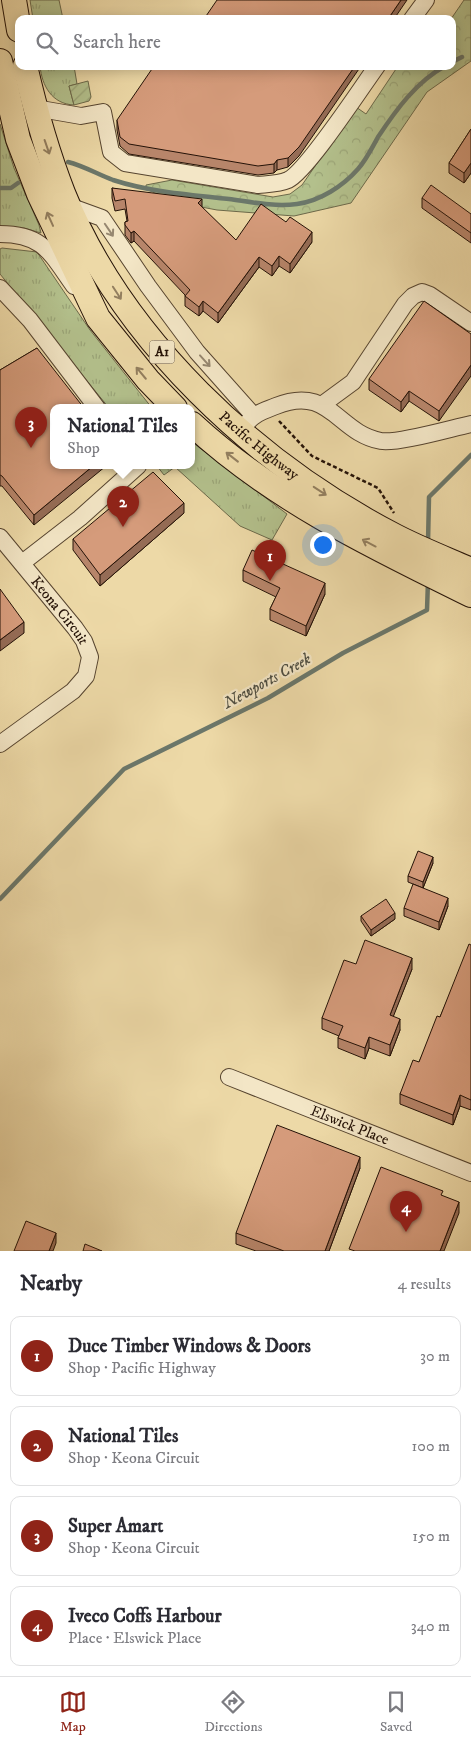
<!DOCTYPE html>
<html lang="en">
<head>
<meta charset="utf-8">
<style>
	body { margin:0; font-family:"IM FELL DW Pica",serif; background:#f2f2f3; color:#2b2b33 }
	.you { position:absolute; left:322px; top:544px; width:18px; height:18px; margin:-12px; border:4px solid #fff; border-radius:50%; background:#1a73e8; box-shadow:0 0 0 8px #1a73e833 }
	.badge { display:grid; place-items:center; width:32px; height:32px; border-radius:50%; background:#8f2418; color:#fff; font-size:16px; font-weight:700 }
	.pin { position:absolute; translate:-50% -41px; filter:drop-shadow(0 1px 2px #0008) }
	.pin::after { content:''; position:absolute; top:26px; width:18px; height:15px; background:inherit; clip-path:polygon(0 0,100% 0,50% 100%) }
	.popup { position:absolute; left:50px; top:404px; width:145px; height:65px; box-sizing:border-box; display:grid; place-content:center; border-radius:10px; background:#fff; filter:drop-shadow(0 1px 4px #0005); font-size:16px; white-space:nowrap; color:#7c7c81 }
	.popup b { font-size:19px; color:#2b2b33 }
	.popup::after { content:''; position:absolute; left:50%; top:100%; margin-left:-10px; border:10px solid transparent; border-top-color:#fff }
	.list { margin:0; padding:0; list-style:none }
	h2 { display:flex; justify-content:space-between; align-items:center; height:65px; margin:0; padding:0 20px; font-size:21px }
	h2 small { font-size:16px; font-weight:400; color:#7c7c81 }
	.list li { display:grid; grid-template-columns:32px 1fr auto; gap:15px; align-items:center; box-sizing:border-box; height:80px; margin:0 10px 10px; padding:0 10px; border:1px solid #e1e1e2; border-radius:10px }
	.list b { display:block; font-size:19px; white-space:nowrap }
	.list p { margin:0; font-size:16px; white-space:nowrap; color:#7c7c81 }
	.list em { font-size:16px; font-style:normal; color:#7c7c81 }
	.icon { flex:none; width:28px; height:28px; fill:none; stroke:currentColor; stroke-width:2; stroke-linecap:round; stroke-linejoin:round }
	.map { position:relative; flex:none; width:471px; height:1251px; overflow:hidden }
	.search { position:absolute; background:#fff; box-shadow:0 2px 12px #0003; left:15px; right:15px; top:15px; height:55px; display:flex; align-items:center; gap:12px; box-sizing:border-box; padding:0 18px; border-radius:10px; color:#7c7c81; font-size:19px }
	.sheet { height:425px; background:#fff }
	nav { display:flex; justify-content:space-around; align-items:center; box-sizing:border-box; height:70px; border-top:1px solid #e1e1e2; background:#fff; font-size:14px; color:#7c7c81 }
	nav a { display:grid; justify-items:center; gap:2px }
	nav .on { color:#8f2418 }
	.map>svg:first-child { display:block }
	.grass { fill:url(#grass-tufts); stroke:#6c694a }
	.forest { fill:url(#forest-crowns); stroke:#6c694a }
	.garden { fill:url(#garden-furrows); stroke:#6c694a }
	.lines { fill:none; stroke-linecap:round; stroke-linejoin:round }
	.stream { stroke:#6b776a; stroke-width:4.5 }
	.minor-casing { stroke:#56442f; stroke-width:18 }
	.highway-casing { stroke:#241207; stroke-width:26 }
	.path { stroke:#241207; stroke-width:2.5; stroke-dasharray:4 2.5; stroke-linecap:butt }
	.minor { stroke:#f3e6c6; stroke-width:16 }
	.highway { stroke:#edd9a7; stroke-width:24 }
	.wall { fill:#b7856a; stroke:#241207 }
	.shaded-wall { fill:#956c56; stroke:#241207 }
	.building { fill:#d59b7b; stroke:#241207 }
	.oneway { stroke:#937f5f }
	.oneway2 { stroke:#968770 }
	.labels { text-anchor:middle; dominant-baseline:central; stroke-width:4.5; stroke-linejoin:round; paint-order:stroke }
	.shield { fill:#f3e6c6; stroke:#625240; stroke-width:1 }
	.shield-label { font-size:14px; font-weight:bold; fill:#241207 }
	.street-label { font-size:15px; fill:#241207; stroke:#f3e6c6 }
	.water-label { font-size:16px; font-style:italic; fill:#4d4d41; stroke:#f3e6c6 }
</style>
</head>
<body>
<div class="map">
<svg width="471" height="1251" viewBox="0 0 471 1251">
	<defs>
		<pattern id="grass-tufts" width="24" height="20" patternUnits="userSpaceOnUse" patternTransform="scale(1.25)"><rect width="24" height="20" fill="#b3c08c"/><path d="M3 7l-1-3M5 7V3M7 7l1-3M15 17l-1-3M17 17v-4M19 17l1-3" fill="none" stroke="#9aa477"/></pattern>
		<pattern id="forest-crowns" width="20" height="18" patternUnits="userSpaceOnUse" patternTransform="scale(1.25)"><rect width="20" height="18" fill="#b3c08c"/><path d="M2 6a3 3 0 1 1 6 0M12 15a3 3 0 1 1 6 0" fill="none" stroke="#9aa477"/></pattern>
		<pattern id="garden-furrows" width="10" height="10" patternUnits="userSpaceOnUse" patternTransform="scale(1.25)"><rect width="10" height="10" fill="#b3c08c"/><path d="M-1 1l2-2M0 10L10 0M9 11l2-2" fill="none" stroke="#9aa477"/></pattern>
	</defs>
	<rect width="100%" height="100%" fill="#edd9a7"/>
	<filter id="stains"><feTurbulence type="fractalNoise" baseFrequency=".004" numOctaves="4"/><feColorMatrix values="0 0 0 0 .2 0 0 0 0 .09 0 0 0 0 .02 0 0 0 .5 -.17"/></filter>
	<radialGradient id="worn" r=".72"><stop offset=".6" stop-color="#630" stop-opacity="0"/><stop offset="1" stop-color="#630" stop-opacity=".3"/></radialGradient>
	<path class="grass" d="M30 0H59L63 19H33Z
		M40 66H74L77 84 69 86 74 105C52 104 42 86 40 66Z
		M0 124 14 168 39 225 41 233 24 228H0Z
		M2 248 37 252 90 330 152 408H109L0 274V249Z
		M192 442 287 514 272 540 240 526 175 467 164 475 157 466H192Z"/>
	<path class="forest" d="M464 0H471V61L427 92 351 203 294 216 217 210 175 202 146 189V185L172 180 273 197 290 194 302 185 356 107 366 114 398 66H452L451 19Z"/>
	<path class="garden" d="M88 81 91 97 89 101 74 105 69 86Z"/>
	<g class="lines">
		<path class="stream" d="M452 62 462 57
			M68 162C84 166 97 174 113 180 150 192 190 195 229 199 251 202 274 207 297 204 320 201 343 186 358 169 366 160 372 148 378 137 396 110 416 82 445 66
			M0 188H11L18 183
			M428 543 429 497 471 455
			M0 899 124 769 268 698 343 653 427 610 428 581"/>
		<defs>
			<g id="minor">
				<path d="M412 19 426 0"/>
				<path d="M35 108 81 116 103 112 111 152 125 163 258 185C268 184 279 184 288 180 307 171 361 88 377 66"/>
				<path d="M69 206 102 218 148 286 197 352 253 415"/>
				<path d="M0 234C44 234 51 254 74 286"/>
				<path d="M0 288 30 320 97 408"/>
				<path d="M323 404 353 382 405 304 413 296 422 292 430 295 471 323"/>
				<path d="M247 423C255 413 264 411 276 406 330 384 337 433 381 441 397 444 452 428 471 424"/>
				<path id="s1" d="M0 537 75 628 84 641 90 657 86 676 73 691 0 744"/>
				<path d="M22 563 80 518 138 466"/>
				<path id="s2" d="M229 1077 471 1173"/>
			</g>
			<g id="highway">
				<path d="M14 0 19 30"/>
				<path d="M0 61 18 139 39 194 98 318 148 380 175 408"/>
				<path id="s3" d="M25 66C35 109 47 152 63 193 122 340 256 464 395 536 420 549 446 559 471 570"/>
				<path d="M192 424C273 499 373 547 471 595"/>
			</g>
		</defs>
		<use href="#minor" class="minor-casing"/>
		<use href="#highway" class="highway-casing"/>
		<path class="path" d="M279 421 312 456 378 488 394 513"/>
		<use href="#minor" class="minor"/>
		<use href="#highway" class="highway"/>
	</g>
	<path class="wall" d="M117 120 299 156 288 167 277 170 274 173 258 175 129 154 120 146 117 130Z
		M471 129V173L464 183 449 173V163Z
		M112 188 202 208 236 240 312 242 290 273 279 266 272 276 259 267 218 323 203 311 199 316 185 306V295L134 241 131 243 125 235V222L127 221 125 209 115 211 112 198Z
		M422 198 471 214V243L422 208Z
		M471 334 439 421 409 401 401 412 369 390V379Z
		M37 348 34 525 2 486H0V370Z
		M184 513 100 586 73 550V539Z
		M243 570 325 594 306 636 270 620V609L276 597 243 581Z
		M433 863 423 888 408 882V876Z
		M448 906 439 930 404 916V908Z
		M361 916 395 919 371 936 361 921Z
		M471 945V1110L460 1106 453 1125 400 1104V1094L419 1062 440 1017Z
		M356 964 412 969 393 1016 400 1030 390 1056 369 1048 365 1059 338 1048V1038L339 1036 322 1029V1018Z
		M360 1168 329 1251H256L236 1244V1233Z"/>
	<path class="shaded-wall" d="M401 0H407L394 19H388Z
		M355 66H361L299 156 288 167V158Z
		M277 160V170L274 173V164Z
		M471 163V173L464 183V173Z
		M202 199V209L198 203Z
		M134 231V241L131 243V233Z
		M312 232V242L290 273V264Z
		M279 256V266L272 276V266Z
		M259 257V267L218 323V313Z
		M203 301V311L199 316V307Z
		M471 365V376L439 421V411Z
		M409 391V401L401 412V402Z
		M93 466H106L34 525V515Z
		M184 503V513L100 586V575Z
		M325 583V594L306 636V626Z
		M24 622V633L0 651V640Z
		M433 857V863L423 888V882Z
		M448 898V906L439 930V922Z
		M395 913V919L371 936V930Z
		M412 958V969L390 1025V1015Z
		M400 1019V1030L390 1056V1045Z
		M369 1037V1048L365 1059V1048Z
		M460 1095V1106L453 1125V1115Z
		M360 1157V1168L329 1251H325Z
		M459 1202V1213L444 1251H440Z
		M56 1233V1243L53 1251H49Z"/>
	<path class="building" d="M217 0H401L388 19H204Z
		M154 66H355L299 147 288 158 277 160 274 164 258 166 129 144 120 137 117 120Z
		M471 129V163L464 173 449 163Z
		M431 185 471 214V233L422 198Z
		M112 188 202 199 198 203 236 240 261 204 286 222 290 217 312 232 290 264 279 256 272 266 259 257 218 313 203 301 199 307 185 296 190 290 134 231 131 233 125 225V222L128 221 125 199 115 201Z
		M424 301 471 334V365L439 411 409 391 401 402 369 379Z
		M37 348 84 408H54V466H93L34 515 2 476 0 475V370Z
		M153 472 184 503 100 575 73 539Z
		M252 550 325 583 306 626 270 609 280 588 243 570Z
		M0 589 24 622 0 640Z
		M418 851 433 857 423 882 408 876Z
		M413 884 448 898 439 922 404 908Z
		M386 899 395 913 371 930 361 916Z
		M365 940 412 958 390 1015 400 1019 390 1045 369 1037 365 1048 338 1038 343 1026 322 1018 344 960 356 964Z
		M469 944 471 945V1100L460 1095 453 1115 400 1094 413 1060 419 1062 437 1016 440 1017Z
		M277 1125 360 1157 325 1251H284L236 1233Z
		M381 1167 443 1191 441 1195 459 1202 440 1251H355L349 1249Z
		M26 1221 56 1233 49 1251H14Z
		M85 1244 102 1251H83Z"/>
	<defs><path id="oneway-shaft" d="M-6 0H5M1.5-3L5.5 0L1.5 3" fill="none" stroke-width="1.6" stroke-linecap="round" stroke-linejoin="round" transform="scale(1.25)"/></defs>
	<g class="oneway">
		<use href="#oneway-shaft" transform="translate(47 147) rotate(71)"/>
		<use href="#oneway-shaft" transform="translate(50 219) rotate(-114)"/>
		<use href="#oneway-shaft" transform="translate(117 293) rotate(57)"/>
		<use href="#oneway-shaft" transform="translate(141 373) rotate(-130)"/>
		<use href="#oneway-shaft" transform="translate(232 457) rotate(-142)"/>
		<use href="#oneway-shaft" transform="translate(320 491) rotate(33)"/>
		<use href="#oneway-shaft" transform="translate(369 543) rotate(-152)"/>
	</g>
	<g class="oneway2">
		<use href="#oneway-shaft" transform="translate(109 230) rotate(56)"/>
		<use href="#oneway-shaft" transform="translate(205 361) rotate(48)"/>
	</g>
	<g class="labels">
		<rect class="shield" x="149.5" y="340.5" width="25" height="23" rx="4"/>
		<g class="shield-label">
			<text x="162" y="352">A1</text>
		</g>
		<g class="street-label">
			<text stroke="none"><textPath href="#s3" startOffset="456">Pacific Highway</textPath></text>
			<text stroke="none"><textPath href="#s1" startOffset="95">Keona Circuit</textPath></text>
			<text stroke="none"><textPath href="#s2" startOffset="130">Elswick Place</textPath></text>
		</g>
		<g class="water-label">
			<text transform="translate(267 681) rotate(-29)">Newports Creek</text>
		</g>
	</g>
	<rect width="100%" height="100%" filter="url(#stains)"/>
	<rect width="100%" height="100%" fill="url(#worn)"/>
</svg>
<div class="you"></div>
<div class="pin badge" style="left:270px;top:581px">1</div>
<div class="pin badge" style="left:123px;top:527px">2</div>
<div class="popup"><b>National Tiles</b>Shop</div>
<div class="pin badge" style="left:31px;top:448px">3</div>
<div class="pin badge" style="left:406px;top:1232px">4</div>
<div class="search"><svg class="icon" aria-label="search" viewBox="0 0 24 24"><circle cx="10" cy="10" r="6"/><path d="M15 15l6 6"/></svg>Search here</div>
</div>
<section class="sheet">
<h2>Nearby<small>4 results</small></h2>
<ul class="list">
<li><span class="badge">1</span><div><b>Duce Timber Windows &amp; Doors</b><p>Shop · Pacific Highway</p></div><em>30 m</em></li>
<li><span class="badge">2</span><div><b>National Tiles</b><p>Shop · Keona Circuit</p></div><em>100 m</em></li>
<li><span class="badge">3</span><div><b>Super Amart</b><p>Shop · Keona Circuit</p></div><em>150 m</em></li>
<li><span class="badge">4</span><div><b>Iveco Coffs Harbour</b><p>Place · Elswick Place</p></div><em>340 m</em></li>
</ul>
</section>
<nav>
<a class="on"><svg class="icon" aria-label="map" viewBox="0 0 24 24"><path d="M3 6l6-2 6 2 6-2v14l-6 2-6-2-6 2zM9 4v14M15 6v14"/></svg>Map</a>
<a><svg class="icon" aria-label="directions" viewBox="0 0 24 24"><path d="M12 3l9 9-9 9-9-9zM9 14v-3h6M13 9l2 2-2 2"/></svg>Directions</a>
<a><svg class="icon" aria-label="saved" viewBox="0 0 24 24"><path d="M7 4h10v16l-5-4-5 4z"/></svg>Saved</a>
</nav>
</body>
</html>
